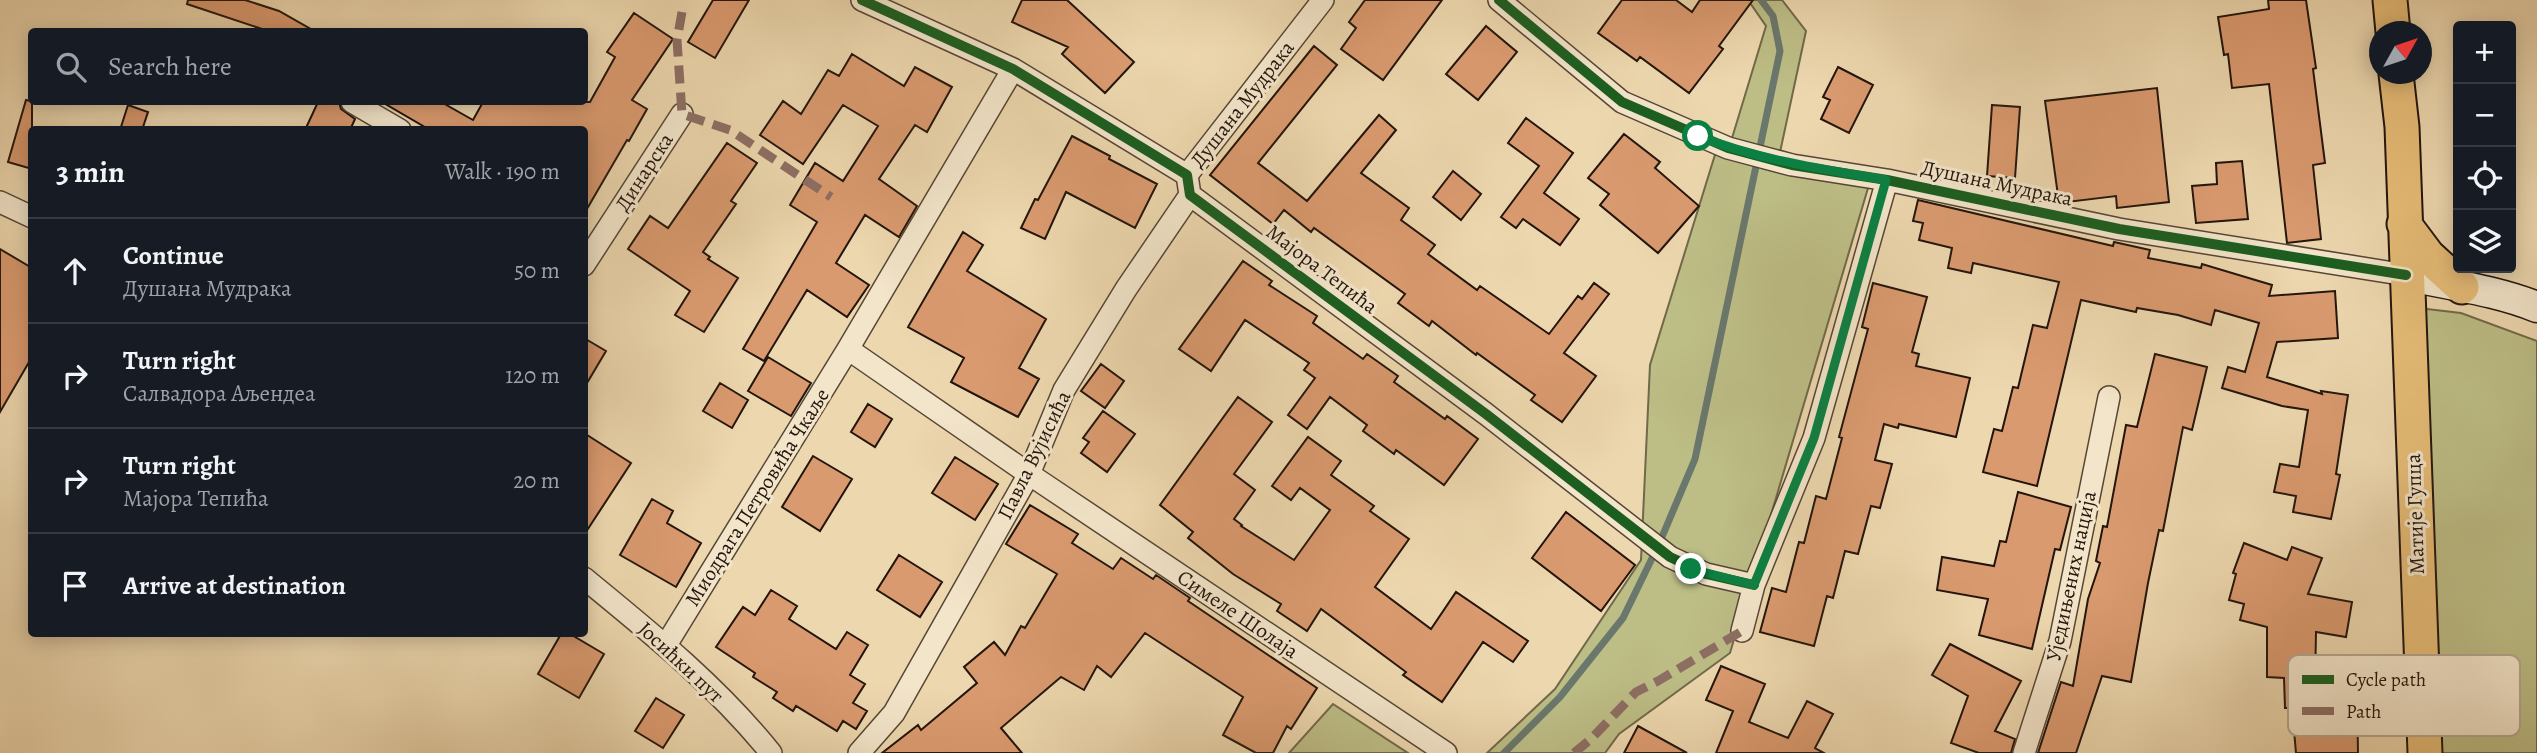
<!DOCTYPE html>
<html lang="en">
<head>
<meta charset="utf-8">
<style>
	body { margin:0; font-family:Alegreya,serif; background:#20242c; color:#f1f3f6 }
	.controls { position:absolute; right:21px; top:21px; display:grid; overflow:hidden; border-radius:7px; box-shadow:0 4px 18px #0003 }
	.controls button { width:63px; height:63px; display:grid; place-items:center; padding:0; border:0; border-bottom:2px solid #363941; background:#171b24; color:#f1f3f6; font:35px sans-serif }
	.compass { position:absolute; left:2369px; top:21px; width:63px; height:63px; border-radius:50%; background:#171b24; box-shadow:0 4px 18px #0003; rotate:50deg }
	.stop { position:absolute; width:21px; height:21px; margin:-16px; border:5px solid #0b8043; border-radius:50%; background:#fff }
	.stop.end { background:#0b8043; border-color:#fff; box-shadow:0 2px 7px #0008 }
	.list { margin:0; padding:0; list-style:none }
	h2 { display:flex; justify-content:space-between; align-items:center; height:91px; margin:0; padding:0 28px; font-size:30px }
	h2 small { font-size:23px; font-weight:400; color:#9ea1a6 }
	.list li { display:grid; grid-template-columns:46px 1fr auto; gap:21px; align-items:center; box-sizing:border-box; height:105px; padding:0 28px; border-top:2px solid #363941 }
	.list b { display:block; font-size:26px; white-space:nowrap }
	.list p { margin:0; font-size:23px; white-space:nowrap; color:#9ea1a6 }
	.list em { font-size:23px; font-style:normal; color:#9ea1a6 }
	.icon { flex:none; width:38px; height:38px; fill:none; stroke:currentColor; stroke-width:2; stroke-linecap:round; stroke-linejoin:round }
	.map { position:relative; flex:none; width:2537px; height:753px; overflow:hidden }
	.search { position:absolute; background:#171b24; box-shadow:0 4px 18px #0003; left:28px; top:28px; width:560px; height:77px; display:flex; align-items:center; gap:18px; box-sizing:border-box; padding:0 24px; border-radius:7px; color:#9ea1a6; font-size:26px }
	.panel { position:absolute; background:#171b24; box-shadow:0 4px 18px #0003; left:28px; top:126px; width:560px; height:511px; border-radius:7px }
	.map>svg:first-child { display:block }
	.green { fill:#bdbd86; stroke:#70694a; stroke-width:2 }
	.lines { fill:none; stroke-linecap:round; stroke-linejoin:round }
	.stream { stroke:#6a776c; stroke-width:7 }
	.building { fill:#da9a6f; stroke:#23150d; stroke-width:2 }
	.minor-casing { stroke:#564635; stroke-width:24 }
	.secondary-casing { stroke:#23150d; stroke-width:33 }
	.primary-casing { stroke:#23150d; stroke-width:37 }
	.minor { stroke:#f3e5ca; stroke-width:21 }
	.secondary { stroke:#f3e5ca; stroke-width:30 }
	.primary { stroke:#e6bc77; stroke-width:33 }
	.quiet { stroke:#8d6e63; stroke-width:9; stroke-dasharray:18 9; stroke-linecap:butt }
	.cycleway-casing { stroke:#f3e5ca; stroke-width:15 }
	.cycleway { stroke:#1b5e20; stroke-width:10 }
	.route { stroke:#0b8043; stroke-width:9 }
	.labels { text-anchor:middle; dominant-baseline:central; stroke-width:6; stroke-linejoin:round; paint-order:stroke }
	.street-label { font-size:21px; fill:#23150d; stroke:#f3e5ca }
	.key { fill:#f3e5ca; stroke:#b5a791; stroke-width:2 }
	.key-label { font-size:19px; fill:#23150d }
</style>
</head>
<body>
<div class="map">
<svg width="2537" height="753" viewBox="0 0 2537 753">
	<rect width="100%" height="100%" fill="#edd7ae"/>
	<filter id="stains"><feTurbulence type="fractalNoise" baseFrequency=".00286" numOctaves="4"/><feColorMatrix values="0 0 0 0 .2 0 0 0 0 .09 0 0 0 0 .02 0 0 0 .5 -.17"/></filter>
	<radialGradient id="worn" r=".72"><stop offset=".6" stop-color="#630" stop-opacity="0"/><stop offset="1" stop-color="#630" stop-opacity=".3"/></radialGradient>
	<path class="green" d="M1748 0H1782L1806 31 1779 157 1871 178 1730 653 1619 734 1605 753H1487L1555 689 1641 560 1650 365 1718 145 1729 148 1766 26Z
		M2401 306 2461 313 2537 341V753H2434Z
		M1333 704 1408 753H1289Z"/>
	<g class="lines">
		<path class="stream" d="M1504 753 1560 697 1623 618 1659 544 1695 459 1780 51 1773 16 1761 0"/>
	</g>
	<path class="building" d="M188 0H245L279 11 316 32H271L187 4Z
		M713 0H749L715 58 688 42Z
		M1022 0H1067L1134 62 1105 93 1062 54 1068 47 1012 22Z
		M1365 0H1442L1383 80 1341 49 1356 28 1349 22Z
		M1622 0H1676L1692 12 1700 0H1753L1719 46 1723 49 1689 93 1640 57 1637 61 1598 33Z
		M2268 0H2306L2316 68 2313 69 2325 163 2313 165 2321 239 2287 243 2269 84 2232 88 2228 54 2224 55 2218 17 2269 9Z
		M634 13 673 39 632 100 647 109 629 141 627 140 584 214V130H430L382 102H441L473 120 483 102H590L615 57 607 52Z
		M1486 26 1517 52 1478 100 1446 74Z
		M1314 46 1337 65 1258 163 1307 201 1379 115 1396 130 1361 173 1409 208 1401 220 1435 245 1428 254 1477 290 1480 286 1549 334 1578 296 1582 299 1594 283 1609 294 1564 353 1596 376 1562 422 1531 400 1535 395 1477 353 1476 355 1432 321 1429 326 1398 303 1405 294 1314 228 1311 232 1284 210 1273 224 1210 175Z
		M852 54 904 86 915 67 952 87 927 132 915 125 879 179 917 206 899 237 865 215 836 263 869 285 847 317 807 290 764 361 743 349 817 222 790 205 815 163 843 181 878 126 843 105 803 164 760 135 783 101 801 114 828 70 839 76Z
		M1838 67 1873 85 1849 133 1821 119 1830 100 1823 97Z
		M2157 88 2169 202 2117 208 2116 196 2059 203 2045 101Z
		M26 100 32 101V169L8 162Z
		M318 102H339L341 109 355 119 350 130H305Z
		M128 105 148 112 142 130H120Z
		M1992 105 2020 107 2015 178 1987 176Z
		M1526 118 1573 153 1544 193 1579 219 1560 245 1523 219 1516 228 1501 217 1539 166 1508 143Z
		M1624 134 1660 162 1655 168 1699 206 1658 253 1600 205 1609 194 1588 178Z
		M1072 136 1110 156 1109 159 1157 184 1135 228 1066 192 1045 239 1021 228 1035 199 1038 200Z
		M727 143 757 163 731 201 736 204 703 252 710 257 708 259 738 278 704 332 675 315 690 291 628 249 650 216 668 228Z
		M2242 161 2248 219 2196 223 2192 186 2217 184 2216 163Z
		M1453 171 1481 194 1461 220 1433 197Z
		M1918 200 2113 246 2114 242 2150 250 2148 258 2201 268 2202 264 2272 285 2269 296 2335 291 2338 338 2277 342 2267 377 2322 394 2321 391 2348 395 2336 474 2340 475 2331 519 2293 512 2296 496 2274 492 2280 464 2299 467 2308 410 2282 406 2222 388 2228 367 2245 372 2259 323 2215 310 2211 325 2178 315 2137 308 2136 312 2081 300 2037 486 1983 472 1994 429 2002 431 2013 387 2018 388 2033 325 2047 328 2059 282 1973 263 1971 273 1948 268 1952 248 1919 240 1923 223 1913 221Z
		M963 232 983 245 967 271 1046 319 1019 368 1039 379 1018 417 951 382 964 358 908 327Z
		M0 249 32 268V357L0 412Z
		M1243 261 1272 281 1269 285 1317 316 1313 323 1363 359 1367 354 1398 376 1394 382 1445 419 1447 416 1478 439 1444 485 1396 450 1394 454 1363 431 1367 425 1330 397 1307 429 1288 415 1315 378 1304 370 1309 363 1245 320 1211 371 1179 349Z
		M1873 283 1927 297 1912 352 1919 354 1916 366 1970 378 1956 437 1899 424 1898 428 1884 424 1875 460 1892 464 1880 508 1871 506 1858 554 1845 551 1833 598 1827 596 1814 646 1760 632 1772 588 1786 592 1799 542 1804 543 1816 496 1826 499 1842 438 1839 437 1868 329 1862 327Z
		M584 338 606 351 584 388Z
		M2155 354 2207 367 2192 430 2183 427 2163 531 2159 530 2148 583 2131 682 2102 676 2076 753H2038L2061 682 2073 686 2088 599 2100 563 2096 561 2103 526 2107 527 2126 425 2137 427Z
		M768 357 811 383 791 416 748 391Z
		M1101 364 1124 381 1105 408 1081 391Z
		M720 383 748 400 732 428 703 411Z
		M1238 397 1272 422 1234 474 1255 490 1234 519 1242 525 1241 526 1294 560 1330 510 1300 488 1291 500 1272 486 1308 437 1341 461 1331 475 1374 506 1370 511 1409 539 1375 587 1431 629 1456 592 1528 641 1513 662 1483 642 1442 702 1403 675 1406 672 1321 609 1307 631 1277 611 1281 604 1233 574 1188 538 1193 532 1160 505Z
		M868 404 892 419 875 447 851 432Z
		M1103 411 1135 434 1107 472 1081 453 1089 442 1083 438Z
		M584 433 631 463 584 535Z
		M813 456 852 479 820 531 782 507Z
		M955 457 998 484 975 520 932 493Z
		M2018 492 2071 507 2060 550 2055 549 2032 649 1979 635 1988 599 1937 590 1942 557 1994 566 2000 541 2006 542Z
		M652 499 673 511 667 523 701 543 676 587 620 555Z
		M1030 505 1078 534 1072 543 1113 569 1121 558 1153 579 1156 575 1190 598 1188 601 1317 688 1291 729 1287 726 1273 753H1256L1223 735 1243 697 1145 633 1111 677 1097 666 1084 690 1061 677 1001 728 1022 753H882L918 725 921 730 977 683 964 667 994 642 1005 655 1021 626 1025 628 1057 574 1006 544Z
		M1566 512 1635 565 1601 611 1532 558Z
		M2244 543 2287 560 2292 547 2322 558 2308 594 2352 602 2346 637 2316 632 2315 685 2357 684 2358 753H2296L2292 708H2285L2284 678 2267 677V627L2240 620 2244 604 2229 600 2236 574 2233 573Z
		M899 555 942 582 920 617 877 590Z
		M771 590 797 606 789 619 836 649 847 632 868 645 850 675 865 684 853 703 867 711 856 729 843 721 837 731 796 706 793 711 773 698 777 692 753 677 755 673 716 647 743 607 755 615Z
		M561 634H570L604 654 579 698 538 674Z
		M1950 644 2021 681 1995 731 2015 739 2011 753H1979L1951 743 1968 696 1932 675Z
		M1721 666 1765 684 1749 722 1788 738 1807 701 1833 714 1815 748 1824 753H1716L1733 711 1706 700Z
		M656 698 684 715 663 748 635 731Z
		M1638 726 1687 753H1624Z"/>
	<g class="lines">
		<defs>
			<path id="minor" d="M862 0 1013 69 1187 175 1190 195 1486 414 1670 557 1706 574 1754 585
				M1499 0 1622 102 1728 148 1792 165 1887 180 2119 229 2406 275
				M352 102 400 130
				M1187 175 1323 0
				M0 202 32 217
				M584 265 682 114
				M848 349 1029 474 1446 753
				M584 578C650 632 717 686 771 753
				M1742 631 1754 585 1814 438 1887 180
				M666 645 848 349 1013 69
				M859 753 894 713 1029 474 1064 390 1126 289 1190 195
				M2024 753 2060 641 2109 397"/>
			<path id="secondary" d="M2406 275C2450 285 2495 290 2537 307"/>
			<path id="primary" d="M2390 0 2393 32
				M2396 74 2402 127 2425 753
				M2404 224 2428 256 2462 287"/>
		</defs>
		<use href="#minor" class="minor-casing"/>
		<use href="#secondary" class="secondary-casing"/>
		<use href="#primary" class="primary-casing"/>
		<use href="#minor" class="minor"/>
		<use href="#secondary" class="secondary"/>
		<use href="#primary" class="primary"/>
		<path class="quiet" d="M682 12 677 40 682 114 730 130 831 197
			M1574 753 1591 739 1636 692 1658 681 1742 631"/>
		<defs>
			<path id="cycleway" d="M862 0 1013 69 1187 175 1190 195 1486 414 1670 557 1706 574 1754 585
				M1499 0 1622 102 1728 148 1792 165 1887 180 2119 229 2406 275"/>
		</defs>
		<use href="#cycleway" class="cycleway-casing"/>
		<use href="#cycleway" class="cycleway"/>
	</g>
	<g class="lines">
		<path class="route" d="M1691 569 1754 585 1814 438 1886 180C1822 169 1759 160 1698 136"/>
	</g>
	<g class="labels">
		<g class="street-label">
			<text transform="translate(1242 104) rotate(-52)">Душана Мудрака</text>
			<text transform="translate(644 172) rotate(-57)">Динарска</text>
			<text transform="translate(1997 183) rotate(12)">Душана Мудрака</text>
			<text transform="translate(1322 269) rotate(37)">Мајора Тепића</text>
			<text transform="translate(1034 455) rotate(-64)">Павла Вујисића</text>
			<text transform="translate(757 497) rotate(-58)">Миодрага Петровића Чкаље</text>
			<text transform="translate(2415 514) rotate(-92)">Матије Гупца</text>
			<text transform="translate(2071 576) rotate(-78)">Уједињених нација</text>
			<text transform="translate(1238 614) rotate(34)">Симеле Шолаја</text>
			<text transform="translate(681 662) rotate(43)">Јосићки пут</text>
		</g>
	</g>
	<rect x="2288" y="655" width="232" height="81" rx="10" class="key"/>
	<rect x="2302" y="675" width="32" height="9" fill="#1b5e20"/>
	<rect x="2302" y="707" width="32" height="8" fill="#8d6e63"/>
	<g class="key-label">
		<text x="2346" y="686">Cycle path</text>
		<text x="2346" y="718">Path</text>
	</g>
	<rect width="100%" height="100%" filter="url(#stains)"/>
	<rect width="100%" height="100%" fill="url(#worn)"/>
</svg>
<div class="controls">
<button>+</button>
<button>−</button>
<button><svg class="icon" aria-label="locate" viewBox="0 0 24 24"><circle cx="12" cy="12" r="6"/><path d="M12 2v4M12 18v4M2 12h4M18 12h4"/></svg></button>
<button><svg class="icon" aria-label="layers" viewBox="0 0 24 24"><path d="M12 4l9 5-9 5-9-5zM3 14l9 5 9-5"/></svg></button>
</div>
<svg class="compass" viewBox="-18 -18 36 36"><path d="M0-13l5 13h-10z" fill="#e53935"/><path d="M0 13l5-13h-10z" fill="#9ea1a6"/></svg>
<div class="stop" style="left:1698px;top:136px"></div>
<div class="stop end" style="left:1691px;top:569px"></div>
<div class="search"><svg class="icon" aria-label="search" viewBox="0 0 24 24"><circle cx="10" cy="10" r="6"/><path d="M15 15l6 6"/></svg>Search here</div>
<section class="panel">
<h2>3 min<small>Walk · 190 m</small></h2>
<ul class="list">
<li><svg class="icon" aria-label="ahead" viewBox="0 0 24 24"><path d="M12 20V5M6 11l6-6 6 6"/></svg><div><b>Continue</b><p>Душана Мудрака</p></div><em>50 m</em></li>
<li><svg class="icon" aria-label="right" viewBox="0 0 24 24"><path d="M7 20v-9h11M14 6l5 5-5 5"/></svg><div><b>Turn right</b><p>Салвадора Аљендеа</p></div><em>120 m</em></li>
<li><svg class="icon" aria-label="right" viewBox="0 0 24 24"><path d="M7 20v-9h11M14 6l5 5-5 5"/></svg><div><b>Turn right</b><p>Мајора Тепића</p></div><em>20 m</em></li>
<li><svg class="icon" aria-label="arrive" viewBox="0 0 24 24"><path d="M6 21V4h12l-3 4 3 4H6"/></svg><div><b>Arrive at destination</b></div></li>
</ul>
</section>
</div>
</body>
</html>
